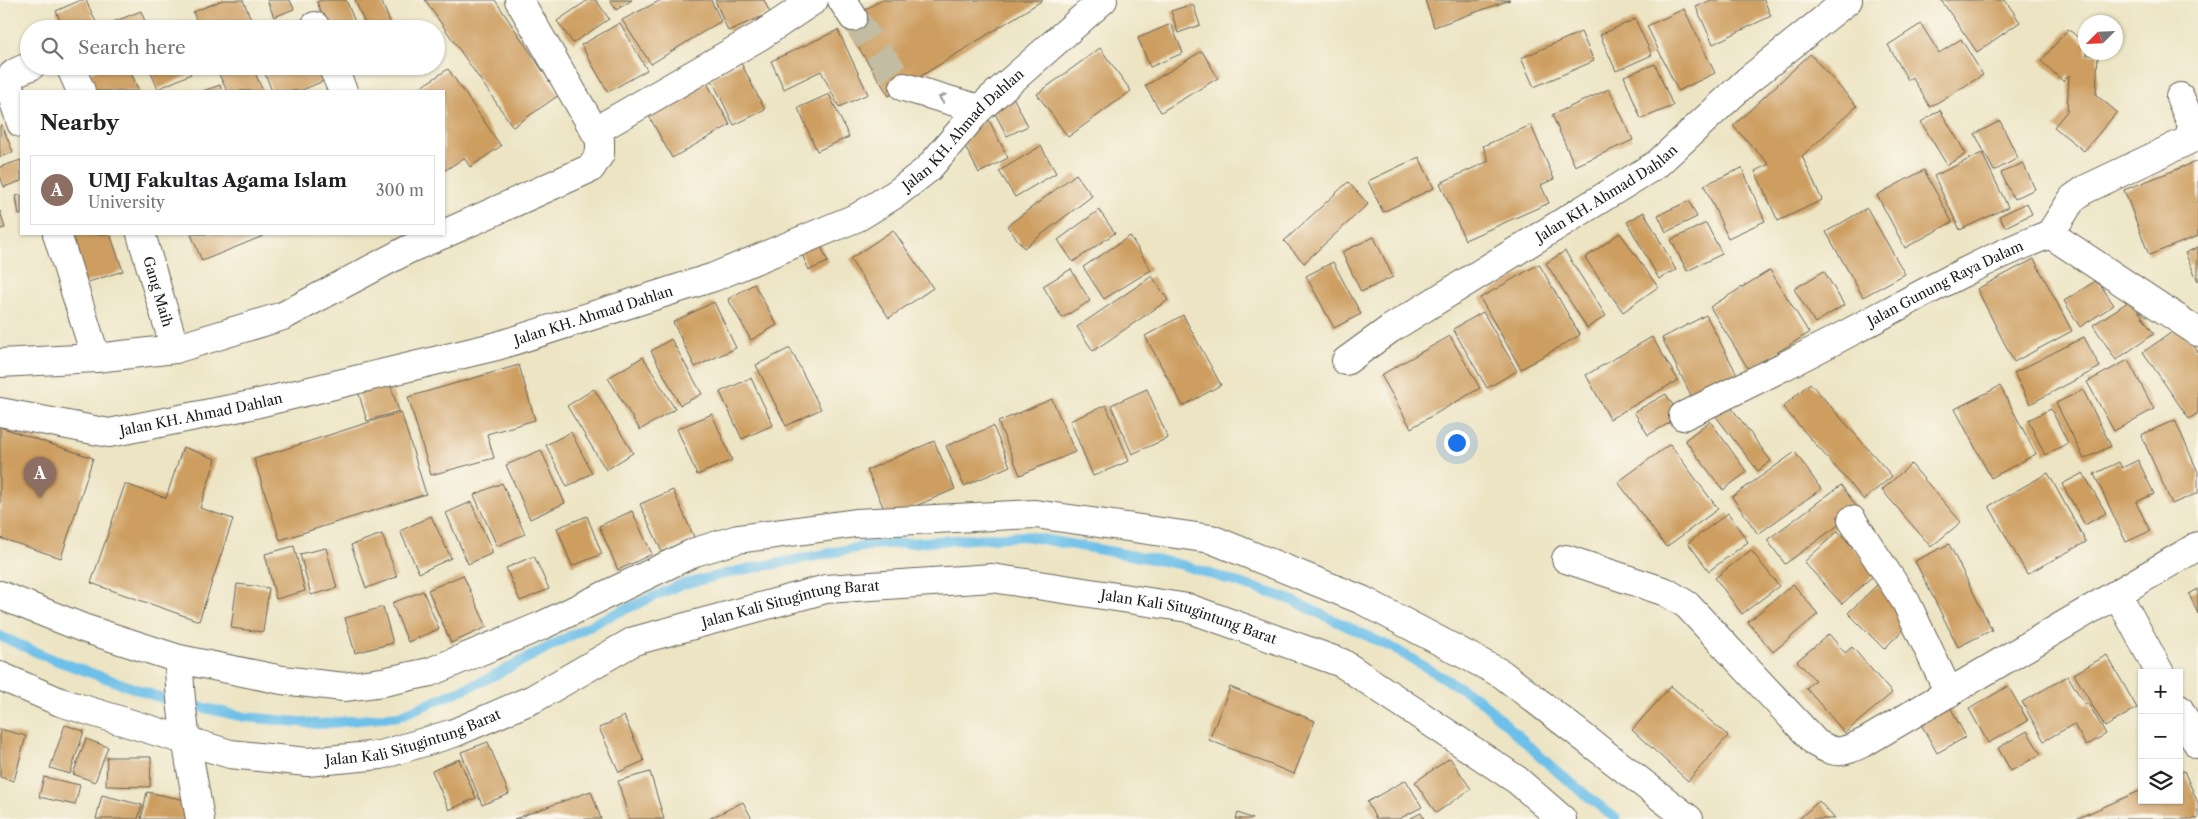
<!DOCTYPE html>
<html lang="en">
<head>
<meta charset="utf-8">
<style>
	body { margin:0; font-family:"Libre Caslon Text",serif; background:#f6f6f6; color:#202124 }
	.controls { position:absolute; right:15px; bottom:15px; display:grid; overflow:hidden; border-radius:0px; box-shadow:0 1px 4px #0004 }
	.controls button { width:45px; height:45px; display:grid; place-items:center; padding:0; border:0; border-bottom:1px solid #e0e0e0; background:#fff; color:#202124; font:25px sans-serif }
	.compass { position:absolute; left:2078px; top:15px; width:45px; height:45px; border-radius:50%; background:#fff; box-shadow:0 1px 4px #0004; rotate:246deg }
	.you { position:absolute; left:1456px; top:442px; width:18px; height:18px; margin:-12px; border:4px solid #fff; border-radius:50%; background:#1a73e8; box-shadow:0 0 0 8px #1a73e833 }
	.badge { display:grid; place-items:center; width:32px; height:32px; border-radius:50%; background:#c8321e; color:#fff; font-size:16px; font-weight:700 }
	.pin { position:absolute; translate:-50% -41px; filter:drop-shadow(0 1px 2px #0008) }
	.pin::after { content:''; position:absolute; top:26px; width:18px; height:15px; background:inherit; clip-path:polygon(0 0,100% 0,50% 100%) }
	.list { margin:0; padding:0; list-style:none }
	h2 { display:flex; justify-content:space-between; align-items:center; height:65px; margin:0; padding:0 20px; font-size:21px }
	h2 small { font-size:16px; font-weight:400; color:#757577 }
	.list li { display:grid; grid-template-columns:32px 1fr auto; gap:15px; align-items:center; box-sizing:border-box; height:70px; margin:0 10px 10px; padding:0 10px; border:1px solid #e0e0e0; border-radius:0px }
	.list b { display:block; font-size:19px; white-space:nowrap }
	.list p { margin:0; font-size:16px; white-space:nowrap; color:#757577 }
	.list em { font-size:16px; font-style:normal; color:#757577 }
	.icon { flex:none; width:28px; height:28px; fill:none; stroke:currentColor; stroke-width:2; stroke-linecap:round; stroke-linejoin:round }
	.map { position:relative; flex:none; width:2198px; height:819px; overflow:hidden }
	.search { position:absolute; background:#fff; box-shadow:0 1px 4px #0004; left:20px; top:20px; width:425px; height:55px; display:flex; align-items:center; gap:12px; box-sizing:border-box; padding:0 18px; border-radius:28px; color:#757577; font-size:19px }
	.panel { position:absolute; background:#fff; box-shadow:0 1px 4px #0004; left:20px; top:90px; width:425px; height:145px; border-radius:0px }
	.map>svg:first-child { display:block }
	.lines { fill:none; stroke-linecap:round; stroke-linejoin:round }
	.stream { stroke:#6dc0e9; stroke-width:10 }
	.building { fill:#cd9e61 }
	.minor-tunnel { stroke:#c2bca2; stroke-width:28; stroke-dasharray:28 14; stroke-linecap:butt }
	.minor-casing { stroke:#656256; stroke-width:30 }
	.minor { stroke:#fff; stroke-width:28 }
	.oneway { stroke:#999 }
	.labels { text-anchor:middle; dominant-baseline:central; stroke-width:4; stroke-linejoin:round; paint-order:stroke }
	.street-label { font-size:14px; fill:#1c1c1c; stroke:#fbf7ec }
</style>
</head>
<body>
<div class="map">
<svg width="2198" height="819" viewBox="0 0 2198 819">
	<rect width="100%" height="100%" fill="#fbf7ec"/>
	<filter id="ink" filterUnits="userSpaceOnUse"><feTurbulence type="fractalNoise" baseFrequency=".02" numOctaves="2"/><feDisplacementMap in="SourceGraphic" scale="10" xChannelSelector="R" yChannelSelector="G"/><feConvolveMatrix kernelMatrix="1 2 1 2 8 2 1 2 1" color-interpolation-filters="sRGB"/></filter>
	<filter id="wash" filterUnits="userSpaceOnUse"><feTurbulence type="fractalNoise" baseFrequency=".0096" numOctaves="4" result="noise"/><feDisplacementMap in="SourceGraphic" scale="20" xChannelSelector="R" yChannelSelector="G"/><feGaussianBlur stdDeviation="1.12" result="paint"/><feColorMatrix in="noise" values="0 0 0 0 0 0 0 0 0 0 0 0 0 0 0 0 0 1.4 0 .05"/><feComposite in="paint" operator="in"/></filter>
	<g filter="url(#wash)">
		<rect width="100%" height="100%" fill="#ece4c3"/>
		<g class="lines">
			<path class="stream" d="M0 636 52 659 164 699 245 717 320 724 399 716 481 682 599 621 680 585 738 571 871 545 1025 536 1179 564 1289 599 1395 649 1479 699 1555 770 1616 819"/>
		</g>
		<g id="blocks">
			<path class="building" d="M81 0H86L99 29H64L56 11Z
				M223 0H243L252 22 236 29H200L193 12Z
				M267 0H290L294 9 274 17Z
				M322 0H346L358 29H328L317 2Z
				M355 0H381L391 24 380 29H367Z
				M425 0H495L559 95 513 127Z
				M588 0H596L609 19 573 43 557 21Z
				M610 0H632L616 10Z
				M661 0H711L721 21 651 64 622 20Z
				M715 0H764L770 13 728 31Z
				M881 0H1043L889 96 843 23Z
				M1425 0H1510L1434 27Z
				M1711 0H1764L1771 16 1713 44 1696 7Z
				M1941 0H2005L2020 22 1977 52Z
				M1193 4 1200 25 1178 33 1171 11Z
				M1684 9 1715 73 1678 91 1647 26Z
				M141 11 148 29H105L103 26Z
				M1635 19 1652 55 1616 71 1600 35Z
				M620 23 647 70 608 92 581 45Z
				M1171 24 1183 53 1150 67 1138 38Z
				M1921 24 1939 53 1961 39 1983 75 1930 107 1912 77 1908 80 1888 45Z
				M2068 29 2086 44V52H2088L2086 55H2098L2096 95 2117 112 2084 151 2054 127 2067 111 2069 75 2063 81 2041 61Z
				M838 30 868 94 839 107 821 71 784 89 771 61Z
				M1581 32 1594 61 1534 87 1521 58Z
				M1100 48 1131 91 1068 137 1037 94Z
				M1202 51 1218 78 1161 112 1145 86Z
				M1810 54 1857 106 1802 156 1822 200 1778 221 1755 171 1769 164 1733 126Z
				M741 63 765 110 734 125 711 78Z
				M1655 64 1673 106 1641 119 1624 76Z
				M105 66H128L139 91H93L86 74Z
				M148 66H188L191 74 158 89Z
				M215 66H252L263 91H227Z
				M262 66H323L328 79 300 91H272Z
				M448 69 501 146 470 167 464 158 444 171V91H415Z
				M707 83 730 125 672 158 649 116Z
				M220 85 222 91H203Z
				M1609 89 1633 140 1575 166 1552 115Z
				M829 94 849 137 817 151 798 108Z
				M1013 97 1028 126 1007 136 992 108Z
				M1940 110 1966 154 1947 165 1921 122Z
				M989 120 1008 158 979 173 959 135Z
				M2000 121 2018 158 1994 171 1975 134Z
				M2 125 13 152 0 157V126Z
				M1531 125 1554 179 1541 185 1549 203 1465 240 1440 183 1489 161 1483 146Z
				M1041 146 1056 173 1015 197 999 171Z
				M1982 153 2008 207 1960 230 1934 176Z
				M1419 157 1434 188 1383 212 1368 181Z
				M21 160V181L4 187 0 176V167Z
				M2198 161V236L2149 255 2124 190Z
				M2023 163 2035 189 2014 199 2001 173Z
				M1742 168 1765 221 1728 238 1704 185Z
				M1924 170 1952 222 1905 248 1877 195Z
				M1076 174 1092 196 1024 248 1007 226Z
				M1348 182 1368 204 1304 263 1284 241Z
				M21 195V215H19L16 196Z
				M1689 201 1697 217 1666 232 1658 215Z
				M2027 203 2032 214 2005 227 1999 216Z
				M1867 208 1905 274 1863 297 1826 232Z
				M1099 210 1115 233 1073 262 1058 240Z
				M0 211 5 228 0 229Z
				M1644 212 1676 270 1659 279 1627 222Z
				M1706 223 1722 254 1687 271 1671 240Z
				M893 230 933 288 889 318 850 259Z
				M1620 233 1658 287 1623 312 1585 258Z
				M76 234H110L123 271 82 284 66 237Z
				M191 234H268L202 261Z
				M1130 236 1151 270 1104 299 1083 267Z
				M1374 237 1393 277 1361 292 1342 252Z
				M818 239 828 262 809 270 799 248Z
				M2198 247V281L2185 253Z
				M1565 251 1606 316 1587 328 1546 263Z
				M2034 259 2072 331 2014 362 1977 289Z
				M1333 262 1361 314 1334 328 1306 276Z
				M1539 264 1580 335 1521 369 1480 298Z
				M1071 269 1090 301 1062 318 1043 286Z
				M1770 270 1809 333 1749 370 1710 307Z
				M1824 271 1844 305 1815 323 1794 289Z
				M1152 276 1168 300 1093 351 1077 327Z
				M2097 280 2114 305 2080 327 2064 301Z
				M754 284 777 325 751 340 728 299Z
				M2131 300 2154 334 2116 360 2093 325Z
				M714 302 736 348 695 367 673 322Z
				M1483 312 1517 371 1487 388 1453 329Z
				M1183 315 1221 385 1183 406 1145 336Z
				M1706 315 1738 376 1693 399 1662 338Z
				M2181 326 2198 352V413L2189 419 2143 352Z
				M1450 336 1480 388 1411 428 1381 375Z
				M1652 337 1678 380 1610 419 1586 375Z
				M2084 337 2100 367 2030 404 2014 373Z
				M671 339 702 394 680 405 651 351Z
				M790 348 821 409 786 426 756 365Z
				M643 357 675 409 640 430 608 378Z
				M2128 360 2154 409 2114 431 2087 382Z
				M519 365 535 420 487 434 494 458 431 475 408 397Z
				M388 378 399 411 367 421 357 388Z
				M751 378 773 425 742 439 720 392Z
				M1810 383 1892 476 1864 500 1783 407Z
				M2000 386 2036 454 1991 478 1955 409Z
				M594 389 633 453 606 470 567 406Z
				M1147 389 1168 438 1132 454 1111 405Z
				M2083 390 2111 446 2084 459 2056 403Z
				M1666 394 1680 417 1648 435 1634 412Z
				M1052 399 1075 452 1020 475 998 422Z
				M1728 403 1771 461 1758 471 1714 414Z
				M1106 405 1129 461 1093 476 1070 421Z
				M2051 409 2068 443 2045 455 2028 420Z
				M401 412 426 494 280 540 254 459Z
				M712 414 732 460 697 475 677 429Z
				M2175 420 2198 472V493L2172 504 2141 435Z
				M1710 421 1747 472 1723 490 1685 440Z
				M993 426 1010 466 964 486 946 446Z
				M0 427 93 458 61 558 0 538Z
				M571 432 592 473 567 487 546 445Z
				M934 441 955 489 888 518 867 470Z
				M1670 444 1718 509 1666 547 1618 482Z
				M183 447 216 459 200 508 233 519 199 621 91 583 125 484 166 498Z
				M541 450 565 503 530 519 506 465Z
				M1795 452 1821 489 1758 534 1732 497Z
				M2138 460 2154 494 2136 502 2150 531 2126 542 2094 474 2119 462 2122 468Z
				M1911 464 1961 522 1931 547 1882 490Z
				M2048 473 2086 542 2027 574 1989 506Z
				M2083 473 2106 513 2085 525 2062 484Z
				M502 483 525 534 497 546 474 495Z
				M1841 485 1859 510 1785 564 1767 540Z
				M673 490 694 537 662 552 640 504Z
				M471 502 493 553 468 564 446 513Z
				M632 511 652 554 618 570 599 526Z
				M1728 513 1748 542 1709 571 1688 543Z
				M431 516 451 558 419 573 400 531Z
				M587 516 602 554 572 566 557 528Z
				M1838 531 1876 573 1842 604 1804 562Z
				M382 534 397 577 366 588 351 545Z
				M1949 544 1992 630 1958 647 1915 561Z
				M294 546 305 591 276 599 265 554Z
				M326 548 337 588 311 595 300 554Z
				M1751 550 1779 586 1742 614 1715 578Z
				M534 556 549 589 520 601 506 568Z
				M463 575 487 627 451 643 428 590Z
				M237 584 269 588 263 632 231 628Z
				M1793 584 1818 614 1773 652 1748 622Z
				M1877 585 1912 621 1884 649 1848 613Z
				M2198 589V614L2189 594Z
				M423 591 439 629 408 642 392 603Z
				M383 607 393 643 355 653 345 618Z
				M1829 634 1845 653 1852 647 1892 693 1845 733 1806 688 1815 680 1797 661Z
				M2107 655 2137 708 2105 727 2074 674Z
				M2068 676 2085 705 2088 703 2106 734 2086 746 2074 724 2044 741 2022 702Z
				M1671 686 1728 736 1688 781 1632 730Z
				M2008 686 2028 721 1988 743 1969 709Z
				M1230 687 1315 721 1294 774 1209 740Z
				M1948 703 1966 737 1937 753 1918 719Z
				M624 716 644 761 619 772 599 728Z
				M65 725 84 731 70 774 50 768Z
				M0 729 26 736 14 781 0 777Z
				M2027 731 2041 754 2011 771 1998 748Z
				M86 739 108 747 95 782 73 774Z
				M488 742 509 794 482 805 461 752Z
				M107 757H151L150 787 106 786Z
				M1450 758 1471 789 1436 813 1415 782Z
				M459 759 476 798 449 810 432 771Z
				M2184 771 2198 803V819H2076L2142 790V800H2179V773Z
				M650 772 664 819H629L618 781Z
				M44 777 80 785 75 805 39 797Z
				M1406 780 1422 807 1399 819H1376L1367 802Z
				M591 791 601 819H514Z
				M147 792 190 801 186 819H141Z
				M102 795 142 805 138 819H96Z
				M1819 801 1835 819H1799Z
				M743 802 752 819H709Z
				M1238 813 1253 819H1236Z
				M1421 813 1424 819H1409Z"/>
		</g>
	</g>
	<g filter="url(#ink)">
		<use href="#blocks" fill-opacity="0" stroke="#656256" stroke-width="1"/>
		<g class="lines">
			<path class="minor-tunnel" d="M853 17 904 87"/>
			<defs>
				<g id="minor">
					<path d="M842 0 853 17"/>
					<path d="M315 26 316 29"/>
					<path d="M70 66 81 91"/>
					<path d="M332 66 343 91"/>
					<path d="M904 87 979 109"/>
					<path d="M21 123 8 83C10 72 22 70 31 66"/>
					<path d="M595 131 760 36 814 0"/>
					<path d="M57 234 96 358"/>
					<path id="s1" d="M141 234 175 349"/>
					<path d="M444 234 591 168 600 154V140L519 0"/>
					<path d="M2050 234 2073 198 2086 189 2189 140 2192 125 2180 97"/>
					<path id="s2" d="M1346 361 1390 329 1657 164 1747 81 1848 0"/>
					<path d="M0 363 96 358 175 349 283 316 409 249 444 234"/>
					<path id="s3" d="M0 412 109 433 251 405 497 346 714 277 858 217 897 193 928 169 979 109 1103 0"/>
					<path id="s4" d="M1683 416C1741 388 1799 359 1856 329 1920 295 1982 260 2050 234L2198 332"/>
					<path d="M1852 520 1906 602 1949 693"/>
					<path d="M1566 559 1666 592 1687 605 1816 743C1838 756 1843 752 1865 742L2198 546"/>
					<path d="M0 595 83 628 179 659 282 680 344 687 383 682 430 672 541 626 695 552 738 539 856 523 1035 514 1211 539 1362 600 1502 674 1689 819"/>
					<path d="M2118 595 2160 673"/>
					<path d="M179 659C179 713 191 766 200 819"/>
					<path id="s5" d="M0 676 60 702 230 754 307 762 381 755 454 733 533 699 634 641 826 589 992 578 1188 608 1342 663 1517 780 1562 819"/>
					<path d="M2179 709 2198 744"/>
				</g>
			</defs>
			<use href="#minor" class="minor-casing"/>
			<use href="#minor" class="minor"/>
		</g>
		<defs><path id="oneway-chevron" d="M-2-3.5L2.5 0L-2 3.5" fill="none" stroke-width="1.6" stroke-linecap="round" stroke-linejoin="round" transform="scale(1.25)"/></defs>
		<use class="oneway" href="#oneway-chevron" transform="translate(942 98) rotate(-163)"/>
	</g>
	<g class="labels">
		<g class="street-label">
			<text stroke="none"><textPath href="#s3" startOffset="1030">Jalan KH. Ahmad Dahlan</textPath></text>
			<text stroke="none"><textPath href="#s2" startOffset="310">Jalan KH. Ahmad Dahlan</textPath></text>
			<text stroke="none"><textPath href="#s4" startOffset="294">Jalan Gunung Raya Dalam</textPath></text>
			<text stroke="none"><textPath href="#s1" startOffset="60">Gang Maih</textPath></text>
			<text stroke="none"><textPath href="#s3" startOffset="610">Jalan KH. Ahmad Dahlan</textPath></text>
			<text stroke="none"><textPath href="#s3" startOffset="205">Jalan KH. Ahmad Dahlan</textPath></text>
			<text stroke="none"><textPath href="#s5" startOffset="835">Jalan Kali Situgintung Barat</textPath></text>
			<text stroke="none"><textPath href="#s5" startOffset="1240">Jalan Kali Situgintung Barat</textPath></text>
			<text stroke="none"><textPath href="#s5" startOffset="430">Jalan Kali Situgintung Barat</textPath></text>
		</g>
	</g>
</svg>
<div class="controls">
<button>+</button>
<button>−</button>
<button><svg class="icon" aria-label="layers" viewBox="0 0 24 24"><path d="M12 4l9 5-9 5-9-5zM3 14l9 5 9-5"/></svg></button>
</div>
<svg class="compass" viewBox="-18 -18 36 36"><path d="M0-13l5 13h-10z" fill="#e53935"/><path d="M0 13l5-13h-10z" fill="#757577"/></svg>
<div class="you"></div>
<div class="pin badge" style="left:40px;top:498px;background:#8d6e63">A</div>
<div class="search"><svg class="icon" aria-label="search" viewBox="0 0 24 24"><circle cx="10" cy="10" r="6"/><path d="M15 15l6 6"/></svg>Search here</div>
<section class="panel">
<h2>Nearby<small></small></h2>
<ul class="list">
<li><span class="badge" style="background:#8d6e63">A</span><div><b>UMJ Fakultas Agama Islam</b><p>University</p></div><em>300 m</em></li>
</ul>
</section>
</div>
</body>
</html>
